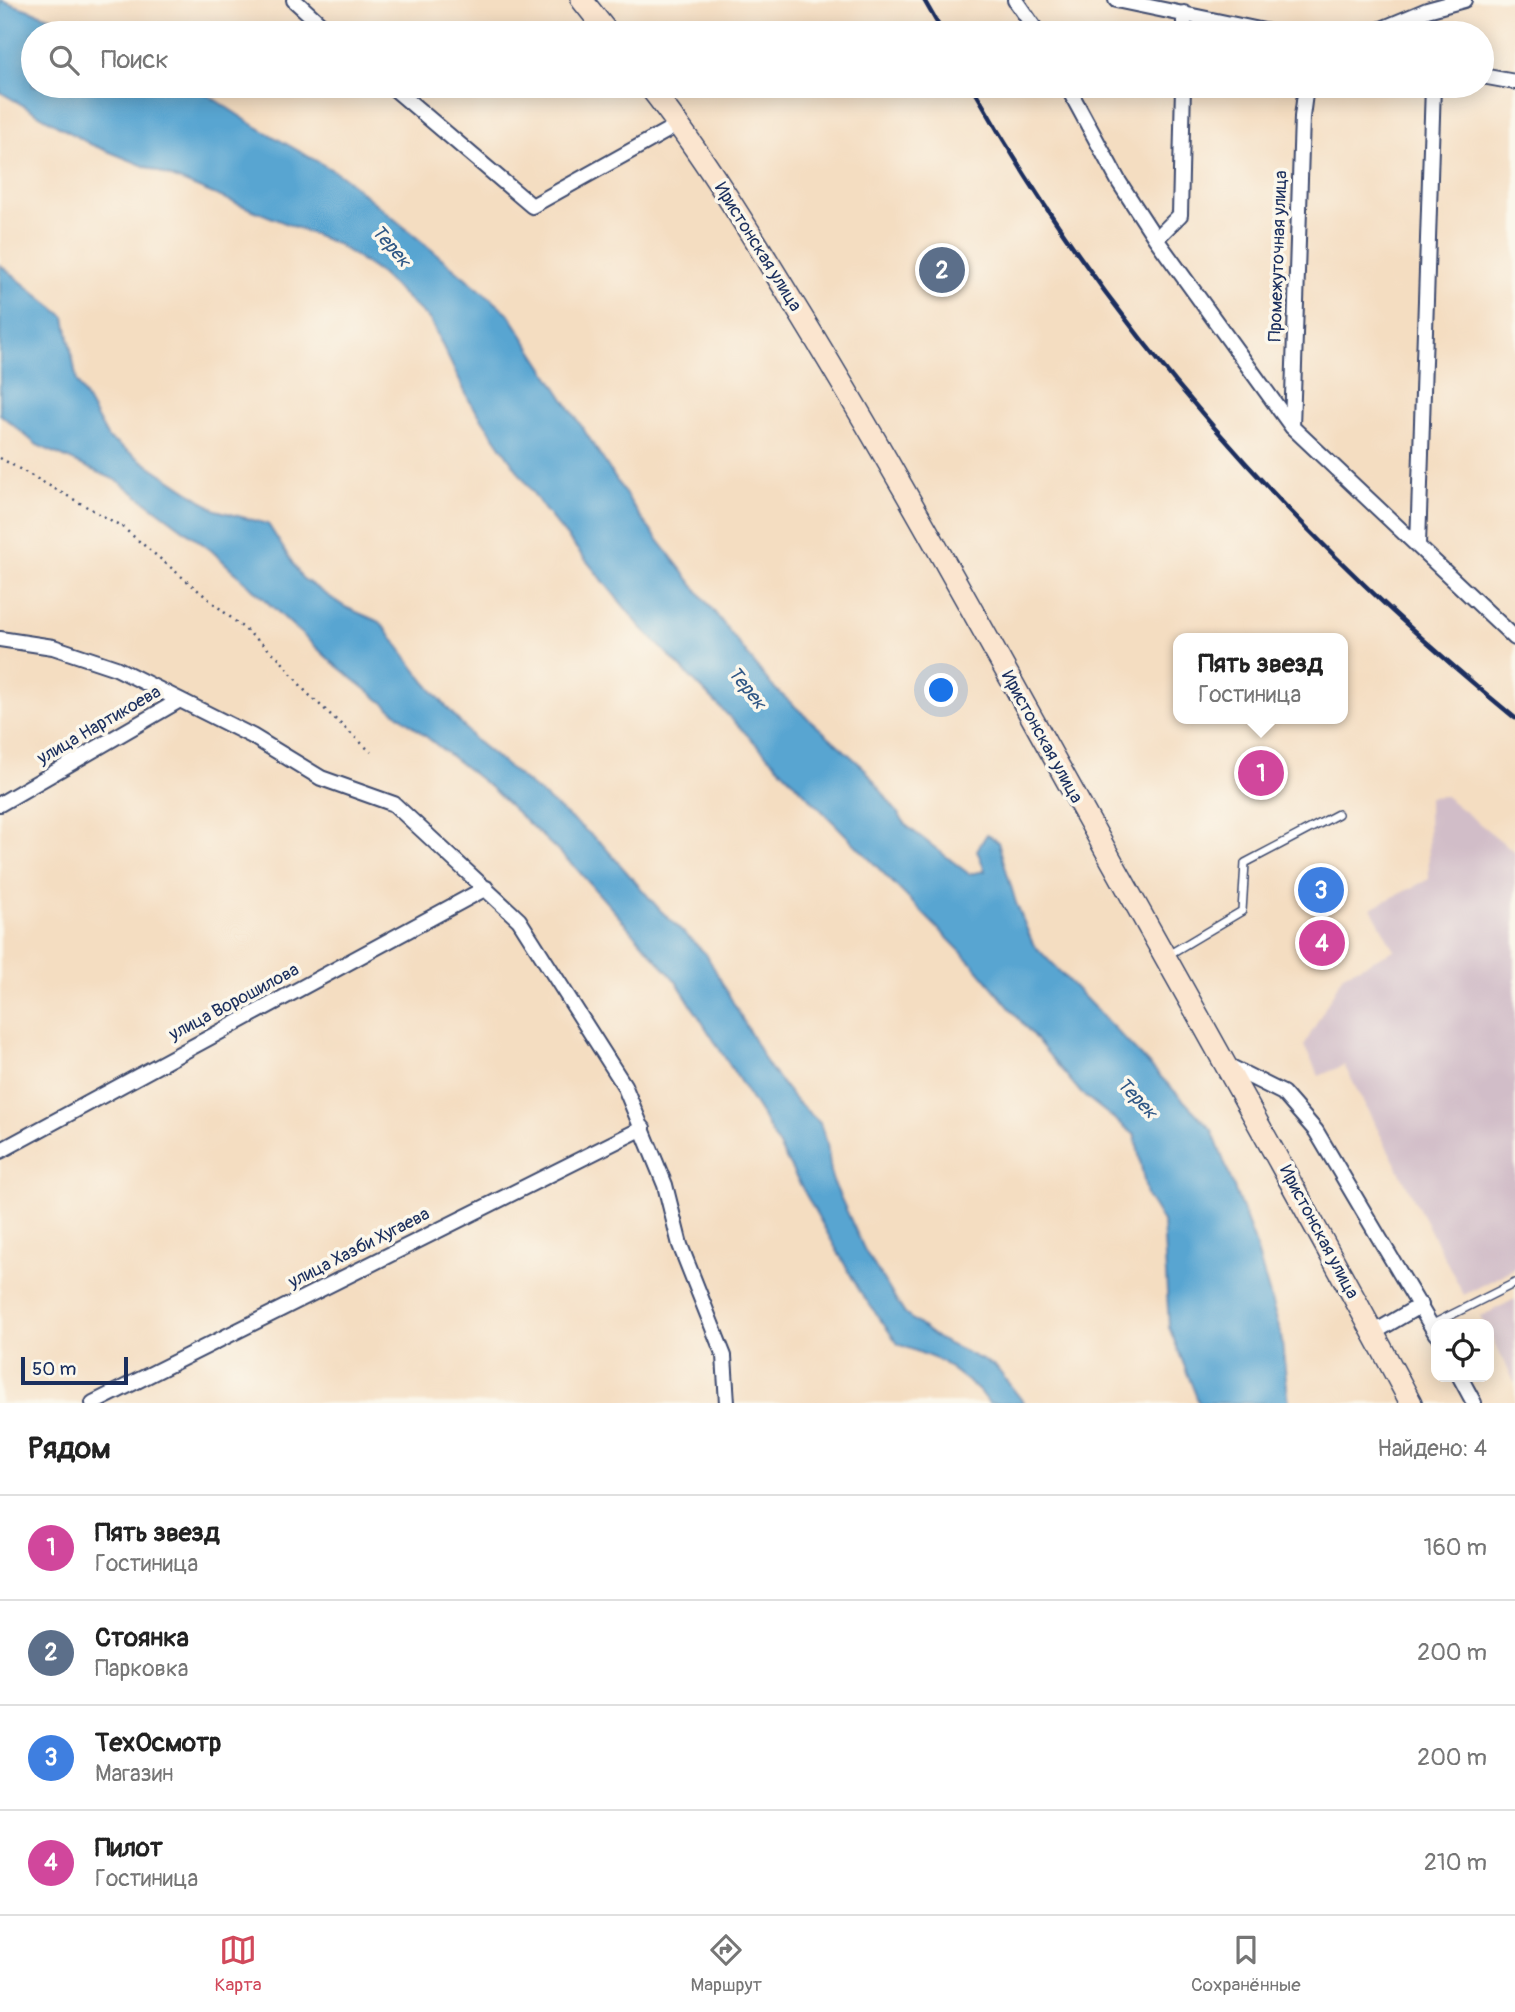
<!DOCTYPE html>
<html lang="ru">
<head>
<meta charset="utf-8">
<style>
	body { margin:0; font-family:Pangolin,sans-serif; background:#f2f2f2; color:#222 }
	.controls { position:absolute; right:21px; bottom:21px; display:grid; overflow:hidden; border-radius:14px; box-shadow:0 4px 18px #0003 }
	.controls button { width:63px; height:63px; display:grid; place-items:center; padding:0; border:0; border-bottom:2px solid #e0e0e0; background:#fff; color:#222; font:35px sans-serif }
	.scale { position:absolute; left:21px; bottom:18px; width:107px; box-sizing:border-box; padding-left:7px; border:4px solid #1b2f5e; border-top:0; font-size:19px; line-height:24px; white-space:nowrap; color:#1b2f5e; -webkit-text-stroke:5px #fbf7ec; paint-order:stroke }
	.you { position:absolute; left:942px; top:691px; width:24px; height:24px; margin:-18px; border:5px solid #fff; border-radius:50%; background:#1a73e8; box-shadow:0 0 0 10px #1a73e833 }
	.badge { display:grid; place-items:center; width:46px; height:46px; border-radius:50%; background:#d1495b; color:#fff; font-size:23px; font-weight:700 }
	.pin { position:absolute; translate:-50% -50%; border:4px solid #fff; box-shadow:0 2px 7px #0006 }
	.popup { position:absolute; left:1173px; top:633px; width:175px; height:91px; box-sizing:border-box; display:grid; place-content:center; border-radius:14px; background:#fff; filter:drop-shadow(0 2px 5px #0005); font-size:23px; white-space:nowrap; color:#767676 }
	.popup b { font-size:26px; color:#222 }
	.popup::after { content:''; position:absolute; left:50%; top:100%; margin-left:-14px; border:14px solid transparent; border-top-color:#fff }
	.list { margin:0; padding:0; list-style:none }
	h2 { display:flex; justify-content:space-between; align-items:center; height:91px; margin:0; padding:0 28px; font-size:30px }
	h2 small { font-size:23px; font-weight:400; color:#767676 }
	.list li { display:grid; grid-template-columns:46px 1fr auto; gap:21px; align-items:center; box-sizing:border-box; height:105px; padding:0 28px; border-top:2px solid #e0e0e0 }
	.list b { display:block; font-size:26px; white-space:nowrap }
	.list p { margin:0; font-size:23px; white-space:nowrap; color:#767676 }
	.list em { font-size:23px; font-style:normal; color:#767676 }
	.icon { flex:none; width:38px; height:38px; fill:none; stroke:currentColor; stroke-width:2; stroke-linecap:round; stroke-linejoin:round }
	.map { position:relative; flex:none; width:1515px; height:1403px; overflow:hidden }
	.search { position:absolute; background:#fff; box-shadow:0 4px 18px #0003; left:21px; right:21px; top:21px; height:77px; display:flex; align-items:center; gap:18px; box-sizing:border-box; padding:0 24px; border-radius:38px; color:#767676; font-size:26px }
	.sheet { height:511px; background:#fff }
	nav { display:flex; justify-content:space-around; align-items:center; box-sizing:border-box; height:98px; border-top:2px solid #e0e0e0; background:#fff; font-size:19px; color:#767676 }
	nav a { display:grid; justify-items:center; gap:4px }
	nav .on { color:#d1495b }
	.map>svg:first-child { display:block }
	.industrial { fill:#d1bdc8 }
	.water { fill:#59a5d1; stroke:#3a6a98; stroke-width:2 }
	.lines { fill:none; stroke-linecap:round; stroke-linejoin:round }
	.lane-casing { stroke:#3c496d; stroke-width:10 }
	.street-casing { stroke:#3c496d; stroke-width:18 }
	.secondary-casing { stroke:#3c496d; stroke-width:24 }
	.path { stroke:#3c496d; stroke-width:2.5; stroke-dasharray:2 5; stroke-linecap:butt }
	.lane { stroke:#fff; stroke-width:7 }
	.street { stroke:#fff; stroke-width:14 }
	.secondary { stroke:#fbe5cf; stroke-width:21 }
	.rail { stroke:#1b2f5e; stroke-width:4.5 }
	.labels { text-anchor:middle; dominant-baseline:central; stroke-width:7; stroke-linejoin:round; paint-order:stroke }
	.street-label { font-size:18px; fill:#1b2f5e; stroke:#fbf7ec }
	.water-label { font-size:19px; font-style:italic; fill:#315886; stroke:#fbf7ec }
</style>
</head>
<body>
<div class="map">
<svg width="1515" height="1403" viewBox="0 0 1515 1403">
	<rect width="100%" height="100%" fill="#fbf7ec"/>
	<filter id="ink" filterUnits="userSpaceOnUse"><feTurbulence type="fractalNoise" baseFrequency=".0143" numOctaves="2"/><feDisplacementMap in="SourceGraphic" scale="14" xChannelSelector="R" yChannelSelector="G"/><feConvolveMatrix kernelMatrix="1 2 1 2 8 2 1 2 1" color-interpolation-filters="sRGB"/></filter>
	<filter id="wash" filterUnits="userSpaceOnUse"><feTurbulence type="fractalNoise" baseFrequency=".00686" numOctaves="4" result="noise"/><feDisplacementMap in="SourceGraphic" scale="28" xChannelSelector="R" yChannelSelector="G"/><feGaussianBlur stdDeviation="1.57" result="paint"/><feColorMatrix in="noise" values="0 0 0 0 0 0 0 0 0 0 0 0 0 0 0 0 0 1.4 0 .05"/><feComposite in="paint" operator="in"/></filter>
	<g filter="url(#wash)">
		<rect width="100%" height="100%" fill="#f4ddc1"/>
		<path class="industrial" d="M1445 796 1515 852V1268L1464 1295 1344 1065 1319 1076 1304 1046 1343 975 1394 950 1371 908 1429 879 1428 797Z
			M1515 1299V1383L1489 1333V1324H1484L1480 1317Z"/>
		<path class="water" d="M0 0 96 33H33V86H194L255 126 341 175 508 313 641 518 772 686 864 768 908 827 969 874 985 871 977 850 987 834 998 842 1016 903 1033 944 1212 1130 1254 1240 1281 1335 1289 1403H1199L1169 1327 1163 1222 1147 1196 1135 1135 1081 1093 973 964 640 626 544 509 469 400 430 320 381 274 337 244 90 144 0 92Z
			M0 265 65 317 77 382 108 438 216 510 268 524 302 578 345 607 380 622 425 682 475 740 602 844 660 910 706 954 769 1067 795 1100 820 1123 827 1144 832 1179 865 1251 905 1314 940 1340 995 1366 1024 1403H989L980 1391 941 1361 898 1344 859 1290 761 1114 676 981 576 868 490 787 333 663 211 550 118 481 37 445 0 414Z"/>
	</g>
	<g filter="url(#ink)">
		<g class="lines">
			<defs>
				<path id="lane" d="M1168 955 1242 911 1245 863 1338 814
					M1431 1325 1515 1283"/>
				<path id="street" d="M294 0 330 33
					M1015 0 1038 33
					M1116 0 1274 33
					M1184 33V13
					M1372 33 1427 10 1464 0
					M1482 76 1515 82
					M391 86 532 206 679 124
					M1067 86 1119 182 1156 239 1292 427 1515 638
					M1156 239 1180 215 1183 86
					M1292 427 1302 117 1306 86
					M1418 545 1433 86
					M0 639 53 647 116 668 252 736 321 778 394 804 519 920 624 1085 665 1185 680 1245 724 1356 727 1403
					M0 804 180 700
					M1229 1066 1283 1093 1316 1131 1436 1334
					M0 1151 486 888
					M1373 1333 1421 1305
					M1460 1377 1474 1403
					M93 1403 643 1128"/>
				<path id="secondary" d="M582 0 608 33
					M649 86C701 152 745 224 789 296 867 422 939 551 1011 680 1144 921 1281 1160 1411 1403"/>
			</defs>
			<use href="#lane" class="lane-casing"/>
			<use href="#street" class="street-casing"/>
			<use href="#secondary" class="secondary-casing"/>
			<path class="path" d="M0 458 121 526 278 657 306 692 371 752"/>
			<use href="#lane" class="lane"/>
			<use href="#street" class="street"/>
			<use href="#secondary" class="secondary"/>
			<path class="rail" d="M924 0 943 33
				M972 86C1107 328 1301 543 1515 718"/>
		</g>
	</g>
	<g class="labels">
		<g class="street-label">
			<text transform="translate(758 247) rotate(58)">Иристонская улица</text>
			<text transform="translate(1278 256) rotate(-88)">Промежуточная улица</text>
			<text transform="translate(99 725) rotate(-30)">улица Нартикоева</text>
			<text transform="translate(1042 737) rotate(61)">Иристонская улица</text>
			<text transform="translate(234 1002) rotate(-28)">улица Ворошилова</text>
			<text transform="translate(1319 1232) rotate(62)">Иристонская улица</text>
			<text transform="translate(359 1248) rotate(-27)">улица Хазби Хугаева</text>
		</g>
		<g class="water-label">
			<text transform="translate(391 246) rotate(49)">Терек</text>
			<text transform="translate(747 688) rotate(51)">Терек</text>
			<text transform="translate(1137 1098) rotate(46)">Терек</text>
		</g>
	</g>
</svg>
<div class="controls">
<button><svg class="icon" aria-label="locate" viewBox="0 0 24 24"><circle cx="12" cy="12" r="6"/><path d="M12 2v4M12 18v4M2 12h4M18 12h4"/></svg></button>
</div>
<div class="scale">50 m</div>
<div class="you"></div>
<div class="pin badge" style="left:1261px;top:773px;background:#d1479c">1</div>
<div class="popup"><b>Пять звезд</b>Гостиница</div>
<div class="pin badge" style="left:942px;top:270px;background:#5c6f8a">2</div>
<div class="pin badge" style="left:1321px;top:890px;background:#3f7fe0">3</div>
<div class="pin badge" style="left:1322px;top:943px;background:#d1479c">4</div>
<div class="search"><svg class="icon" aria-label="search" viewBox="0 0 24 24"><circle cx="10" cy="10" r="6"/><path d="M15 15l6 6"/></svg>Поиск</div>
</div>
<section class="sheet">
<h2>Рядом<small>Найдено: 4</small></h2>
<ul class="list">
<li><span class="badge" style="background:#d1479c">1</span><div><b>Пять звезд</b><p>Гостиница</p></div><em>160 m</em></li>
<li><span class="badge" style="background:#5c6f8a">2</span><div><b>Стоянка</b><p>Парковка</p></div><em>200 m</em></li>
<li><span class="badge" style="background:#3f7fe0">3</span><div><b>ТехОсмотр</b><p>Магазин</p></div><em>200 m</em></li>
<li><span class="badge" style="background:#d1479c">4</span><div><b>Пилот</b><p>Гостиница</p></div><em>210 m</em></li>
</ul>
</section>
<nav>
<a class="on"><svg class="icon" aria-label="map" viewBox="0 0 24 24"><path d="M3 6l6-2 6 2 6-2v14l-6 2-6-2-6 2zM9 4v14M15 6v14"/></svg>Карта</a>
<a><svg class="icon" aria-label="directions" viewBox="0 0 24 24"><path d="M12 3l9 9-9 9-9-9zM9 14v-3h6M13 9l2 2-2 2"/></svg>Маршрут</a>
<a><svg class="icon" aria-label="saved" viewBox="0 0 24 24"><path d="M7 4h10v16l-5-4-5 4z"/></svg>Сохранённые</a>
</nav>
</body>
</html>
